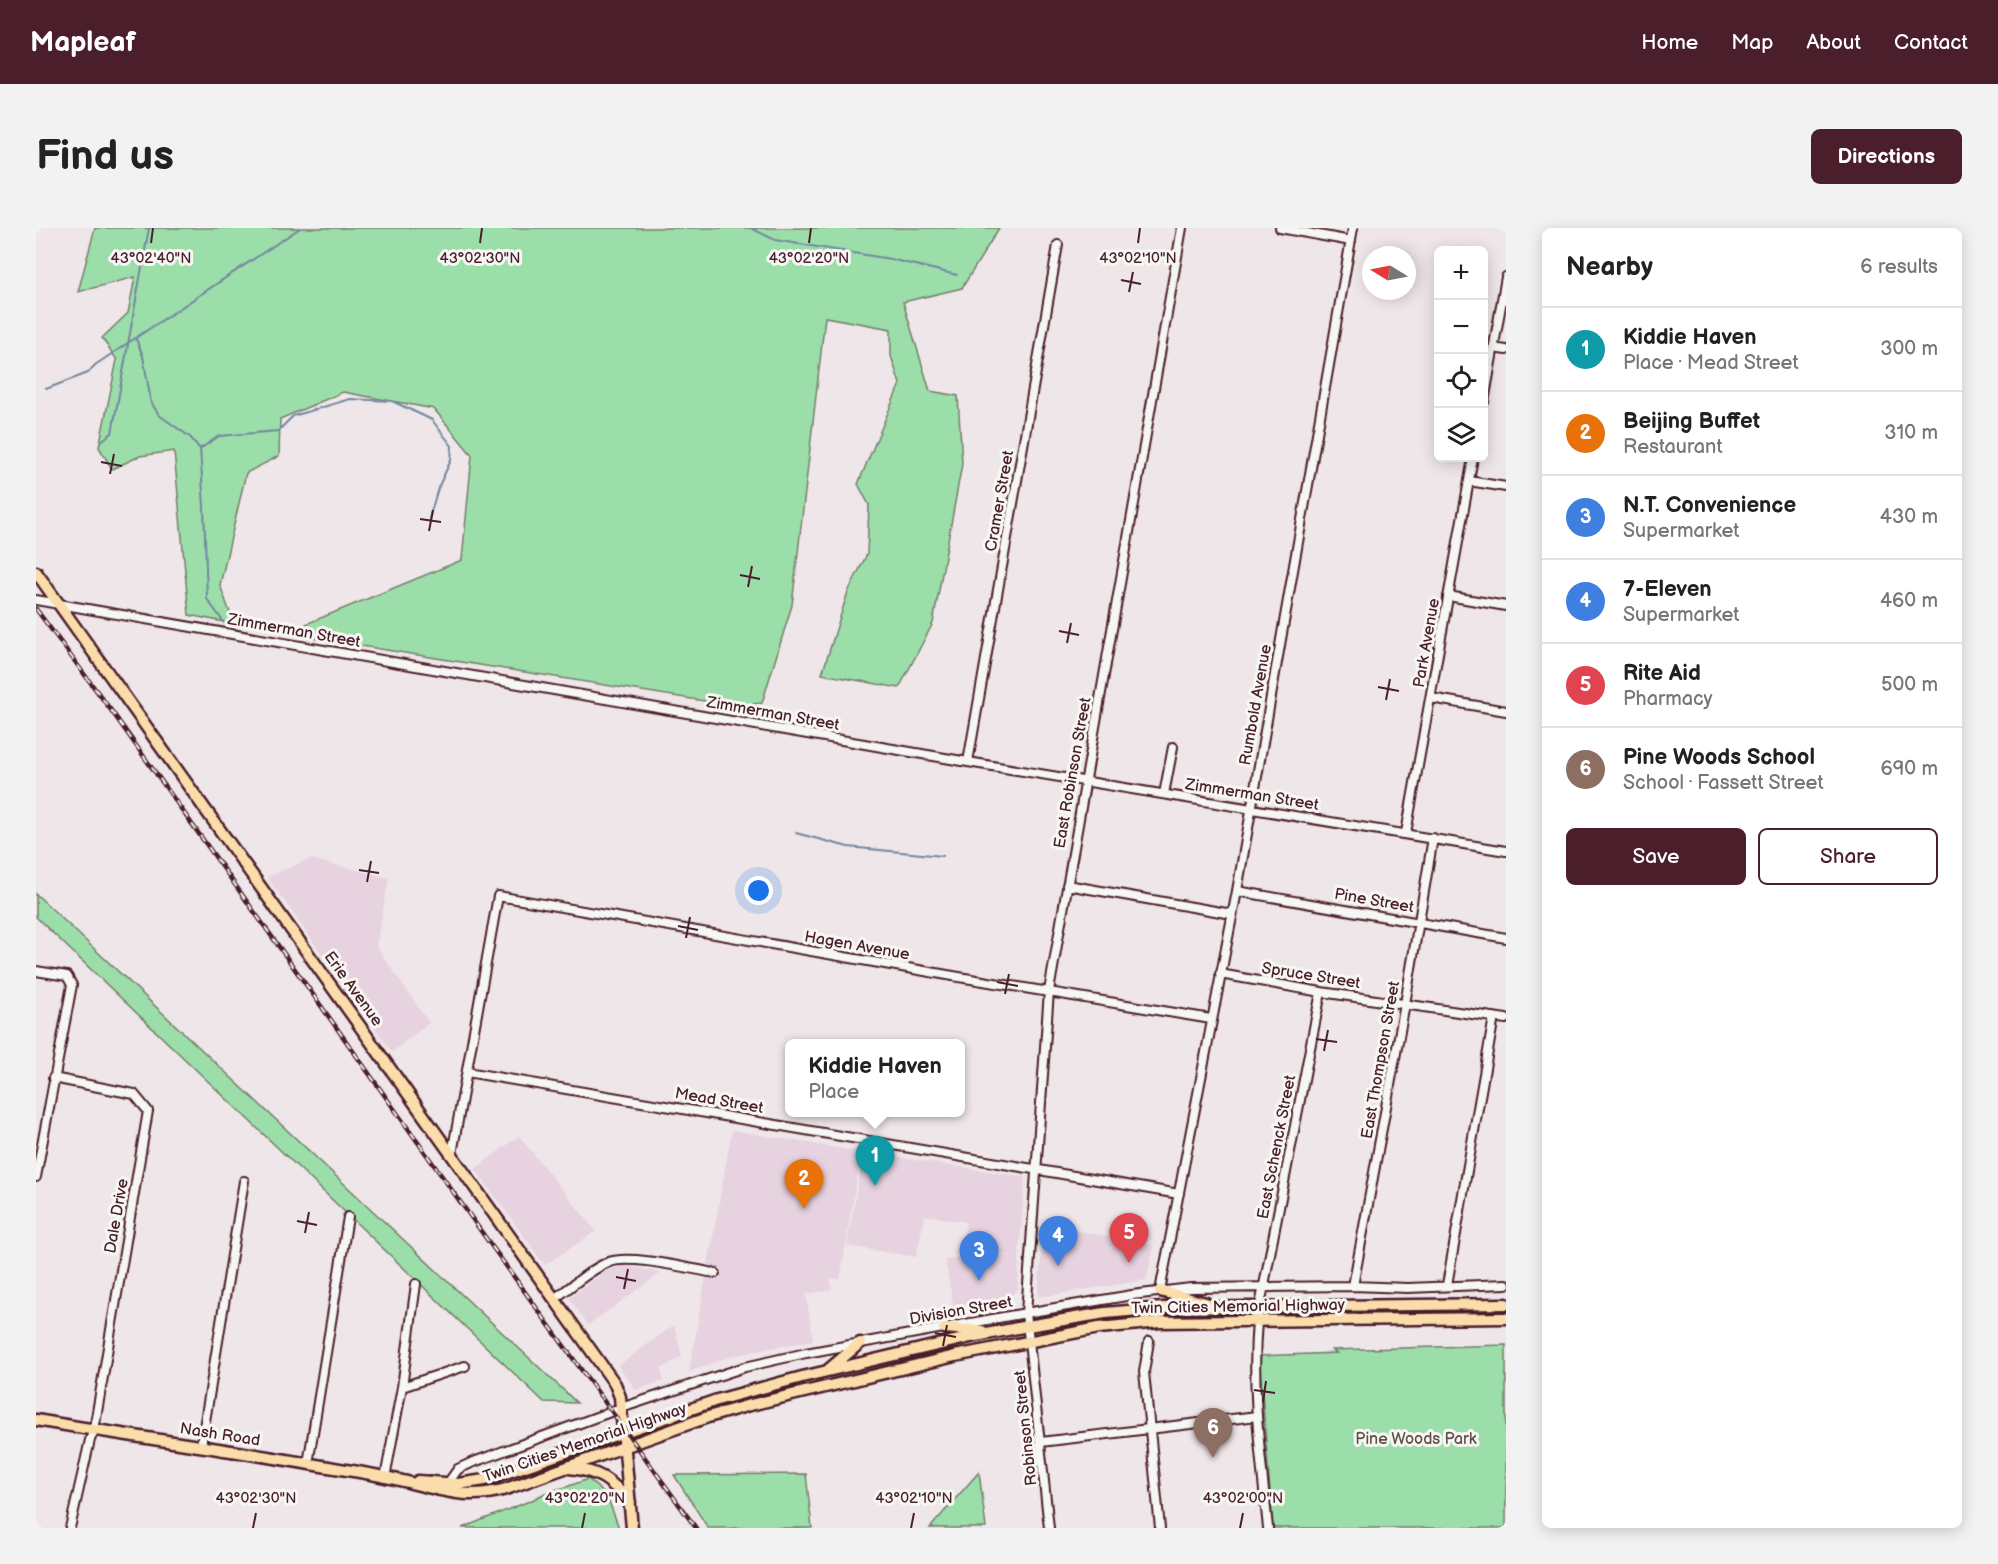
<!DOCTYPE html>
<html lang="en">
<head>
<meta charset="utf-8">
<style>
	body { margin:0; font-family:"Balsamiq Sans",sans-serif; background:#f2f2f2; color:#222 }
	.controls { position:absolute; right:18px; top:18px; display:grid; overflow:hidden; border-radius:9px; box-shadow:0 3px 15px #0003 }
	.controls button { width:54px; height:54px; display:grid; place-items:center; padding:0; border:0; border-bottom:2px solid #e0e0e0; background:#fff; color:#222; font:30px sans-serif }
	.compass { position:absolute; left:1326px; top:18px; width:54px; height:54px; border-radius:50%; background:#fff; box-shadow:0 3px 15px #0003; rotate:280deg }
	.you { position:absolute; left:723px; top:663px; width:21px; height:21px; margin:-15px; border:4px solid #fff; border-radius:50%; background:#1a73e8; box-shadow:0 0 0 9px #1a73e833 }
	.badge { display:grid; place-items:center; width:39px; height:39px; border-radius:50%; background:#4a1f2b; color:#fff; font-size:20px; font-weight:700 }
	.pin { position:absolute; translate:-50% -50px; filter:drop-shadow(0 2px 3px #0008) }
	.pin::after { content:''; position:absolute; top:32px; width:21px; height:18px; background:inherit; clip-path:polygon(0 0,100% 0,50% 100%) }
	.popup { position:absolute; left:749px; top:811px; width:180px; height:78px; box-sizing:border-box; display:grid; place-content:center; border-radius:9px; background:#fff; filter:drop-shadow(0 2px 4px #0005); font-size:20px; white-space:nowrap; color:#767676 }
	.popup b { font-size:22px; color:#222 }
	.popup::after { content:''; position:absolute; left:50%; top:100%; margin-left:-12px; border:12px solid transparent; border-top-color:#fff }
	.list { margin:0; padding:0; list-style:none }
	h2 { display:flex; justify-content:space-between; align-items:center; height:78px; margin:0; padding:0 24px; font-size:26px }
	h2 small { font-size:20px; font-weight:400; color:#767676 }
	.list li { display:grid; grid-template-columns:39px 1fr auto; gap:18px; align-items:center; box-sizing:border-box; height:84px; padding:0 24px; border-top:2px solid #e0e0e0 }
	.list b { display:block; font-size:22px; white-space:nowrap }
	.list p { margin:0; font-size:20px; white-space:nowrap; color:#767676 }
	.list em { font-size:20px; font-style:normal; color:#767676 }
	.actions { display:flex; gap:12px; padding:18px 24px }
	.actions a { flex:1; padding:14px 0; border:2px solid #4a1f2b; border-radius:9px; text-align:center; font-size:21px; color:#4a1f2b }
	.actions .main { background:#4a1f2b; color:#fff }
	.icon { flex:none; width:33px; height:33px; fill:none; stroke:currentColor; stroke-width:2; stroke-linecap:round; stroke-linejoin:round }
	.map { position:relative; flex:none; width:1470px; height:1300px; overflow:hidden; border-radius:9px }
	header { display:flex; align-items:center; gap:36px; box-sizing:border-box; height:84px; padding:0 30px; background:#4a1f2b; color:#fff }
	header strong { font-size:28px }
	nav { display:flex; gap:33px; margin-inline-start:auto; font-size:21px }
	.intro { display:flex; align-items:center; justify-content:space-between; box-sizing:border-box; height:144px; padding:0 36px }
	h1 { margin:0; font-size:42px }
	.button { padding:15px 27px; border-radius:9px; background:#4a1f2b; color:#fff; font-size:21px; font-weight:700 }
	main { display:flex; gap:36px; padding:0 36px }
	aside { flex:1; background:#fff; border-radius:9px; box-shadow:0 3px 15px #0003 }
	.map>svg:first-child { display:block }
	.built { fill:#e7d2df }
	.green { fill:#9cdea9; stroke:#737e6a; stroke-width:1.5 }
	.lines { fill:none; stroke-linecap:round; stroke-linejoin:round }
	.stream { stroke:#71879f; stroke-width:2 }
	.minor-casing { stroke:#4a1f2b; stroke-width:12 }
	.major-casing { stroke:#4a1f2b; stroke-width:15 }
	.minor { stroke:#f6f6f2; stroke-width:8 }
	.major { stroke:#faddab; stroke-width:10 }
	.rail-casing { stroke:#4a1f2b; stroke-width:4.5 }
	.rail { stroke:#f6f6f2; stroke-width:2; stroke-dasharray:7; stroke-linecap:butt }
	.ticks { fill:none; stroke:#4a1f2b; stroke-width:2 }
	.labels { text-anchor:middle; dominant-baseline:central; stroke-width:6; stroke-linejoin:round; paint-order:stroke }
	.street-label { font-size:16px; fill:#4a1f2b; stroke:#f6f6f2 }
	.park-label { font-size:16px; fill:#5e4f4a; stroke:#f6f6f2 }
	.ticks-label { font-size:15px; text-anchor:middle; fill:#4a1f2b; stroke:#f6f6f2; stroke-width:6; stroke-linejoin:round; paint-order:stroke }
</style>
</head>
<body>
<header>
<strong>Mapleaf</strong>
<nav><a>Home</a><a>Map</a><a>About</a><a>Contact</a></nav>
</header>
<div class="intro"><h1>Find us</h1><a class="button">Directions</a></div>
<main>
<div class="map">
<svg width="1470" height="1300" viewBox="0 0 1470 1300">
	<rect width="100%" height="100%" fill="#efe6e9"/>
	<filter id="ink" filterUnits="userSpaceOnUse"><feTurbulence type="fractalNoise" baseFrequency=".0167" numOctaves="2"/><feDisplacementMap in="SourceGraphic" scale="12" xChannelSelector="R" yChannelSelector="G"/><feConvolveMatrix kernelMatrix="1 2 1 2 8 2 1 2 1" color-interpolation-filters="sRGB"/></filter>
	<g filter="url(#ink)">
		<path class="built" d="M274 631 353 650 340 718 393 795 356 824 231 649Z
			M696 902 825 924 804 1051 794 1050 796 1062 770 1066 777 1112 695 1128 653 1144Z
			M483 908 560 1003 509 1037 439 941Z
			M827 924 989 949 983 1029 926 1019 930 994 889 987 880 1029 811 1018Z
			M1008 996 1118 1018 1110 1052 1002 1069Z
			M948 1025 983 1029 982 1061 963 1079 919 1087 909 1032Z
			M590 1038 625 1045 552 1097 533 1070 571 1042Z
			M638 1097 646 1128 625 1141 627 1153 600 1162 582 1138Z"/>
		<path class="green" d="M59 0H963L926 60 867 74 894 163 922 168 926 236 897 395 863 460 786 446 812 364 831 326 833 277 822 256 864 156 855 128V101L789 89 756 377 726 475 699 478 270 409V396L426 332 436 227 398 181 307 164 244 191 243 228 210 245 184 357 198 396 153 387 138 223 104 228 76 241 63 219 81 132 66 110 92 85 99 49 42 64Z
			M0 666 541 1175 508 1174 0 689Z
			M1470 1117V1300H1237L1223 1128 1301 1125 1296 1122Z
			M943 1244 950 1300H894Z
			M770 1246 776 1300H672L638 1247Z
			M552 1251 571 1268 583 1300H426L496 1272 511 1264 530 1259Z"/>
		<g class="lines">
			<path class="stream" d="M715 0 739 12 854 31 921 47
				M100 111 107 128 115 174 123 187 154 209 164 221 168 279 171 371 189 396
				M10 161 52 145 59 137 264 0
				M65 213 76 205 113 0
				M164 221 183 208 242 203 257 188 314 171 356 173 396 192 416 218 415 232 402 260 393 291
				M760 605 812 619 907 628"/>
			<defs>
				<path id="minor" d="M1244 0 1315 13
					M1457 120 1470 122
					M1448 174 1470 49
					M1433 253 1470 259
					M1412 368 1470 378
					M0 372 932 534 1470 623
					M1395 470 1470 483
					M932 534 1022 17
					M1128 566 1137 519
					M1370 605 1437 230
					M1031 657 1196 686
					M1201 663 1470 710
					M0 743 31 748 36 757 0 949
					M1184 746 1285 764 1470 791
					M431 844 1143 966
					M17 850 98 866 112 883 58 1202 54 1212 34 1300
					M416 926 462 668 917 748 1175 791
					M1411 1057 1458 789
					M1317 1058 1369 776 1397 610
					M1124 1063 1201 663 1317 0
					M519 1070C536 1059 554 1041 573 1034 595 1026 654 1041 679 1045
					M1113 1113 1108 1144 1124 1300
					M366 1159 429 1138
					M1005 1214 1221 1188
					M165 1218 208 953
					M272 1236 312 989
					M349 1250 366 1159 380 1056
					M412 1255 422 1241 435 1235 585 1180 709 1139 770 1125 990 1085 1096 1067 1155 1060 1317 1058 1372 1060 1470 1056
					M1013 1300 990 1085 1013 763 1146 0
					M1232 1300C1225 1231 1215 1162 1221 1093L1285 764"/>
				<path id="major" d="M0 344 579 1156 584 1169 596 1300
					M1124 1063 1170 1075
					M908 1100 946 1103
					M792 1142 824 1115
					M0 1192C91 1208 183 1220 274 1236 303 1241 334 1245 363 1252 402 1261 429 1273 470 1261L672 1189 710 1178 919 1128 1063 1100 1124 1094 1470 1090
					M533 1240C564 1243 574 1252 594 1274
					M382 1253 422 1256 449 1252 681 1172 766 1149 935 1109 992 1098 1069 1085 1126 1080 1470 1076"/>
			</defs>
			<use href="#minor" class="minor-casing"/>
			<use href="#major" class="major-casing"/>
			<use href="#minor" class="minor"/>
			<use href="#major" class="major"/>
			<defs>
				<path id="rail" d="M0 381 77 485 452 1013 660 1300"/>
			</defs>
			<use href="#rail" class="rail-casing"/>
			<use href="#rail" class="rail"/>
		</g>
	</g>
	<path class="ticks" d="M115 15 117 0M444 15 446 0M773 15 775 0M1102 15 1104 0M1085 52 1105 56M1093 64 1097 44M65 234 86 238M74 246 78 226M384 291 405 294M393 303 397 282M704 347 724 351M712 359 716 338M1023 403 1043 407M1031 415 1035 395M1342 459 1363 463M1350 472 1354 451M323 642 343 645M331 654 335 633M642 698 662 702M650 710 654 689M961 754 982 758M969 766 973 746M1280 811 1301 814M1288 823 1292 802M261 993 281 997M269 1005 273 984M580 1049 600 1053M588 1061 592 1041M899 1105 920 1109M907 1118 911 1097M1218 1162 1239 1165M1227 1174 1230 1153M217 1300 220 1285M546 1300 549 1285M875 1300 878 1285M1204 1300 1207 1285"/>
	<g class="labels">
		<g class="street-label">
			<text transform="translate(964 273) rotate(-80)">Cramer Street</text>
			<text transform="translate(258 403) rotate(10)">Zimmerman Street</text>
			<text transform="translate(1391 415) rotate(-80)">Park Avenue</text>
			<text transform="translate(1220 477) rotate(-80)">Rumbold Avenue</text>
			<text transform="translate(737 486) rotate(10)">Zimmerman Street</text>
			<text transform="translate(1037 545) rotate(-80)">East Robinson Street</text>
			<text transform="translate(1216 567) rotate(9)">Zimmerman Street</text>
			<text transform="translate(1338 673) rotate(10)">Pine Street</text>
			<text transform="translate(821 718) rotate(10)">Hagen Avenue</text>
			<text transform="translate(1275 748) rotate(9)">Spruce Street</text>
			<text transform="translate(317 761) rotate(54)">Erie Avenue</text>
			<text transform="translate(1345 832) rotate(-80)">East Thompson Street</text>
			<text transform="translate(683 873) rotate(10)">Mead Street</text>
			<text transform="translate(1241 919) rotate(-79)">East Schenck Street</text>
			<text transform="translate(81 988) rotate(-80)">Dale Drive</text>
			<text transform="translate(1202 1079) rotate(-1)">Twin Cities Memorial Highway</text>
			<text transform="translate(925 1083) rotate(-10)">Division Street</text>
			<text transform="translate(990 1200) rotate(-96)">Robinson Street</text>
			<text transform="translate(184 1207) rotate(9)">Nash Road</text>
			<text transform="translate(549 1215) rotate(-19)">Twin Cities Memorial Highway</text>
		</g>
		<g class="park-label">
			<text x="1380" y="1211">Pine Woods Park</text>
		</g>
	</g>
	<g class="ticks-label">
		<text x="115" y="35">43°02'40"N</text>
		<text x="444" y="35">43°02'30"N</text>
		<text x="773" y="35">43°02'20"N</text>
		<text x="1102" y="35">43°02'10"N</text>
		<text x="220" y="1275">43°02'30"N</text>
		<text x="549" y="1275">43°02'20"N</text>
		<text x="878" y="1275">43°02'10"N</text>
		<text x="1207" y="1275">43°02'00"N</text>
	</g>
</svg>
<div class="controls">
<button>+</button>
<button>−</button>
<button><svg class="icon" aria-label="locate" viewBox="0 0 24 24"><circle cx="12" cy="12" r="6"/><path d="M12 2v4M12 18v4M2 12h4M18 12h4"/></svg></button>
<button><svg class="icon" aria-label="layers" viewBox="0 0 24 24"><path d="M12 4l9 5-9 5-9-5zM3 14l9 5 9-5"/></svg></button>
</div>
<svg class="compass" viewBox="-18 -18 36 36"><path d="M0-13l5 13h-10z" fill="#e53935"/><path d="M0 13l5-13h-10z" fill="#767676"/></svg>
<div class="you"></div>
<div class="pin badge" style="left:839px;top:958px;background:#0f9aa8">1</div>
<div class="popup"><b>Kiddie Haven</b>Place</div>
<div class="pin badge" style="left:768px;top:981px;background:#e8710a">2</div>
<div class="pin badge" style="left:943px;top:1053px;background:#3f7fe0">3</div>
<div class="pin badge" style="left:1022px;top:1038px;background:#3f7fe0">4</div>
<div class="pin badge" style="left:1093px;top:1035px;background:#e0444e">5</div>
<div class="pin badge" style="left:1177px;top:1230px;background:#8d6e63">6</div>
</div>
<aside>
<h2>Nearby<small>6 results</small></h2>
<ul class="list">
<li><span class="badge" style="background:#0f9aa8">1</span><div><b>Kiddie Haven</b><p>Place · Mead Street</p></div><em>300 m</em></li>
<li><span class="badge" style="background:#e8710a">2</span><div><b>Beijing Buffet</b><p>Restaurant</p></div><em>310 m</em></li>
<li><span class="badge" style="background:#3f7fe0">3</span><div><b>N.T. Convenience</b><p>Supermarket</p></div><em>430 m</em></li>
<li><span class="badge" style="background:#3f7fe0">4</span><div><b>7-Eleven</b><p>Supermarket</p></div><em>460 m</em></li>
<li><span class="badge" style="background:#e0444e">5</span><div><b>Rite Aid</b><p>Pharmacy</p></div><em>500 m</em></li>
<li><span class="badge" style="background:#8d6e63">6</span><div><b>Pine Woods School</b><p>School · Fassett Street</p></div><em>690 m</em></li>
</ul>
<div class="actions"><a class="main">Save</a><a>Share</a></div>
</aside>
</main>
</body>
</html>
